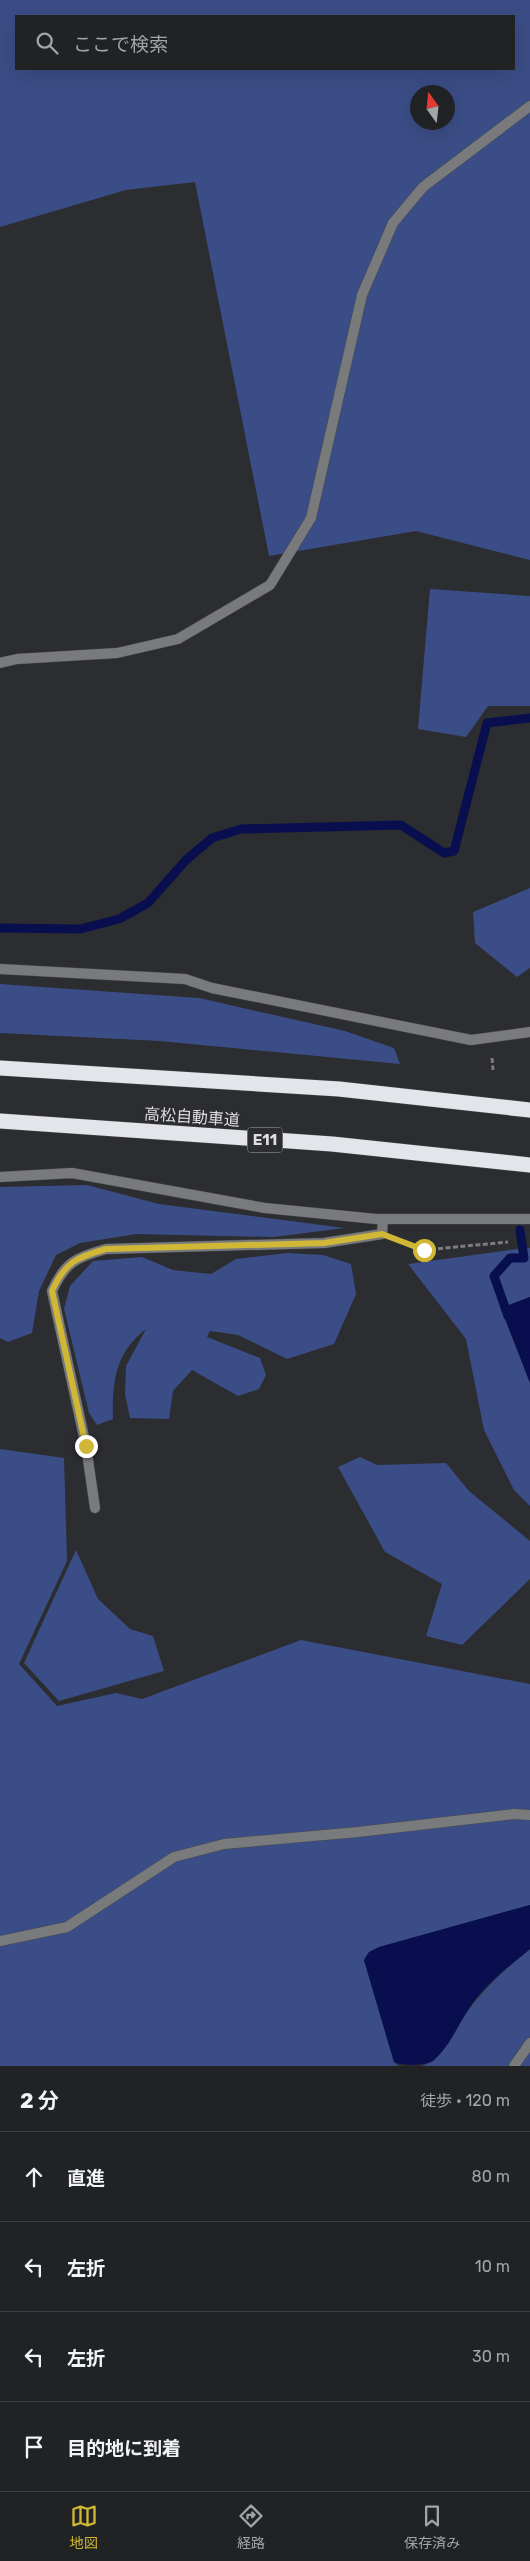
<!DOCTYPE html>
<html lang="ja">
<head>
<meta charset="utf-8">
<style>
	body { margin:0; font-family:Rubik,"Noto Sans JP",sans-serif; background:#292a2c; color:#f1f3f6 }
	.compass { position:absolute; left:410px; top:85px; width:45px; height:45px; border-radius:50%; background:#212224; box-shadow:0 5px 20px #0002; rotate:345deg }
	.stop { position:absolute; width:15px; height:15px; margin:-11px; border:4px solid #d0b736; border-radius:50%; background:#fff }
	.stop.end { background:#d0b736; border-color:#fff; box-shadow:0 1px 5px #0008 }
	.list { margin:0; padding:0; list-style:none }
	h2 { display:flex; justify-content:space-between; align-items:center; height:65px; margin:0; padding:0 20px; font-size:21px }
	h2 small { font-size:16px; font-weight:400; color:#a2a4a6 }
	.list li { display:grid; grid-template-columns:32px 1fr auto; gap:15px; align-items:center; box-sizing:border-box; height:90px; padding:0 20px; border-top:1px solid #3e3f41 }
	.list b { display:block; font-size:19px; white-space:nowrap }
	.list em { font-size:16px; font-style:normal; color:#a2a4a6 }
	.icon { flex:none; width:28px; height:28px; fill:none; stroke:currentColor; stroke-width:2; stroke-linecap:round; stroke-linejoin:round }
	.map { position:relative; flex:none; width:530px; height:2066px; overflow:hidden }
	.search { position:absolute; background:#212224; box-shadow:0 5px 20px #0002; left:15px; right:15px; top:15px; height:55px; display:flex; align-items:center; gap:12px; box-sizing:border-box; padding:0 18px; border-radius:0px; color:#a2a4a6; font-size:19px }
	.sheet { height:425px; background:#212224 }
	nav { display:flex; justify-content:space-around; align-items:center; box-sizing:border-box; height:70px; border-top:1px solid #3e3f41; background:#212224; font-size:14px; color:#a2a4a6 }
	nav a { display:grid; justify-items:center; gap:2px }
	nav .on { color:#d0b736 }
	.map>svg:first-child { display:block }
	.green { fill:#3b4d86; fill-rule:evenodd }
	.water { fill:#090f4e }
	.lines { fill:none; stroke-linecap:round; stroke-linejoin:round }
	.stream { stroke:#090f4e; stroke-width:9 }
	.minor-casing { stroke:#49494c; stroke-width:11 }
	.motorway-casing { stroke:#49494c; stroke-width:16 }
	.path { stroke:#7d7d80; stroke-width:3; stroke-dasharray:5 2.5; stroke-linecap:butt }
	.minor { stroke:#797a7c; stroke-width:10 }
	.motorway { stroke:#e3e5ea; stroke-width:15 }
	.route { stroke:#d0b736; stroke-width:6 }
	.labels { text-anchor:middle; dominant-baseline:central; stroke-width:4.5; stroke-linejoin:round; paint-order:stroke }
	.shield { fill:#2c2d30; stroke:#a9aaad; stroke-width:1 }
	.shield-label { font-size:15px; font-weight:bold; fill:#dfdfe2 }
	.street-label { font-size:16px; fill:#dfdfe2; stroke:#2c2d30 }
</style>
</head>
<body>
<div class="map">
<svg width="530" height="2066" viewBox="0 0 530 2066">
	<rect width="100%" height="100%" fill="#2c2d30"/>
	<path class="green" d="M0 0H530V560L416 531 269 556 195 182 126 190 0 227ZM16 16H514V69H16ZM418 92H448V122H418Z
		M430 589 530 596V706H488L466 737 418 729Z
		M530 888V968L517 977 475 943 473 912Z
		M0 984 199 998 345 1031 394 1048 400 1064 160 1041 0 1033Z
		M87 1185 159 1204 345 1228 273 1237 136 1234 80 1243 56 1255 39 1291 32 1333 8 1342 0 1338V1187Z
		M525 1248H530V1297L501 1309 530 1383V1506L514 1490 484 1430 466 1339 408 1264Z
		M287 1253 323 1255 351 1264 356 1294 334 1344 287 1359 238 1335 210 1331 207 1337 260 1358 266 1375 259 1389 238 1396 192 1370 173 1391 169 1419 130 1418 125 1394 126 1366 146 1329C115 1353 112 1382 113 1419L97 1425 89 1413 64 1309 70 1286 93 1261 142 1257 173 1270 211 1274 236 1259Z
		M0 1449 64 1458 67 1561 19 1664 57 1706 116 1693 142 1699 301 1640 530 1684V1905L380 1947 369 1952 364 1960 394 2062 399 2066H0Z
		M360 1457 377 1465 446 1463 469 1491 530 1541V1579L462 1645 426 1636 442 1584 385 1552 338 1467Z
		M76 1550 98 1599 130 1629 153 1636 164 1671 59 1701 24 1663Z
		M530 1949V2066H422C448 2056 454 2028 470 2008 487 1985 508 1967 530 1949Z"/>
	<path class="water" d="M530 1297V1383L501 1308Z
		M530 1905V1949C508 1967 483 1986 468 2010 457 2027 449 2047 433 2061 424 2066 403 2066 394 2062L364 1960 369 1952 379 1947Z"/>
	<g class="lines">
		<path class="stream" d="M0 928 80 929 119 919 148 903 186 860 212 838 241 829 401 825 444 853 454 851 487 723 530 718
			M508 1316 494 1276 510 1258H524L520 1230"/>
		<defs>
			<path id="minor" d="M0 663 17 659 117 653 178 639 270 585 311 518 362 295 393 223 423 187 530 106
				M0 969 185 979 212 988 471 1040 530 1032
				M0 1177 72 1173 265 1208 376 1219H530
				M95 1508 86 1446 52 1291C65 1262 77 1257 106 1249L324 1243 382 1234 383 1219
				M0 1941 67 1927 174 1857 224 1844 358 1832 514 1814 530 1815
				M514 2066 530 2043"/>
			<path id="motorway" d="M0 1068 339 1089 530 1110
				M0 1121 332 1144 530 1165"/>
		</defs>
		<use href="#minor" class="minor-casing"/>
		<use href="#motorway" class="motorway-casing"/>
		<path class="path" d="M492 1058 493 1070
			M402 1242 424 1250 508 1242"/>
		<use href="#minor" class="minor"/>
		<use href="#motorway" class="motorway"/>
	</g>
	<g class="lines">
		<path class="route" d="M86 1446 52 1291C65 1262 77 1257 106 1249L324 1243 382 1234 424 1250"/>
	</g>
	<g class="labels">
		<rect class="shield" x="247.5" y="1127.5" width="35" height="25" rx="4"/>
		<g class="shield-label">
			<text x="265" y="1140">E11</text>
		</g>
		<g class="street-label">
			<text transform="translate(192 1117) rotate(4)">高松自動車道</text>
		</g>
	</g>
</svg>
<svg class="compass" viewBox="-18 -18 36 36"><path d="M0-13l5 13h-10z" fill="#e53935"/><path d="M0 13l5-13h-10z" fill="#a2a4a6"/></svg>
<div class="stop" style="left:424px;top:1250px"></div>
<div class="stop end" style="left:86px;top:1446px"></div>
<div class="search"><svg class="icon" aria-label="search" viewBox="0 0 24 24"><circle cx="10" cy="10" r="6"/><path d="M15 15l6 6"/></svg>ここで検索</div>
</div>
<section class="sheet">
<h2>2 分<small>徒歩 · 120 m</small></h2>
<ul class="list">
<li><svg class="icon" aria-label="ahead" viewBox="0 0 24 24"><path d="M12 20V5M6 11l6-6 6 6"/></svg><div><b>直進</b></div><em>80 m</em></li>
<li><svg class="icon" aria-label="left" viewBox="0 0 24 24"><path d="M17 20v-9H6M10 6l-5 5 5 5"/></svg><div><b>左折</b></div><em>10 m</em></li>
<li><svg class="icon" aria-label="left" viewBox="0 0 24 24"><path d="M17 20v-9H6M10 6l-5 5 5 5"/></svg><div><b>左折</b></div><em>30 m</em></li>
<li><svg class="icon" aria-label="arrive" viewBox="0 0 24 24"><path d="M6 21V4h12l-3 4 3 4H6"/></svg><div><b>目的地に到着</b></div></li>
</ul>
</section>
<nav>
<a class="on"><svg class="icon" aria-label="map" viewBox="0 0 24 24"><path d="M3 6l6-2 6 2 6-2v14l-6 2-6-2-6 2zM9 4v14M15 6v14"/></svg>地図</a>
<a><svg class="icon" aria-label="directions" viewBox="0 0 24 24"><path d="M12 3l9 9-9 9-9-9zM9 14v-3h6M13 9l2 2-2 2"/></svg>経路</a>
<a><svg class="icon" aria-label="saved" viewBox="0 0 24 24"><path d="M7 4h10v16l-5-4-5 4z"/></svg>保存済み</a>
</nav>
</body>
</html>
